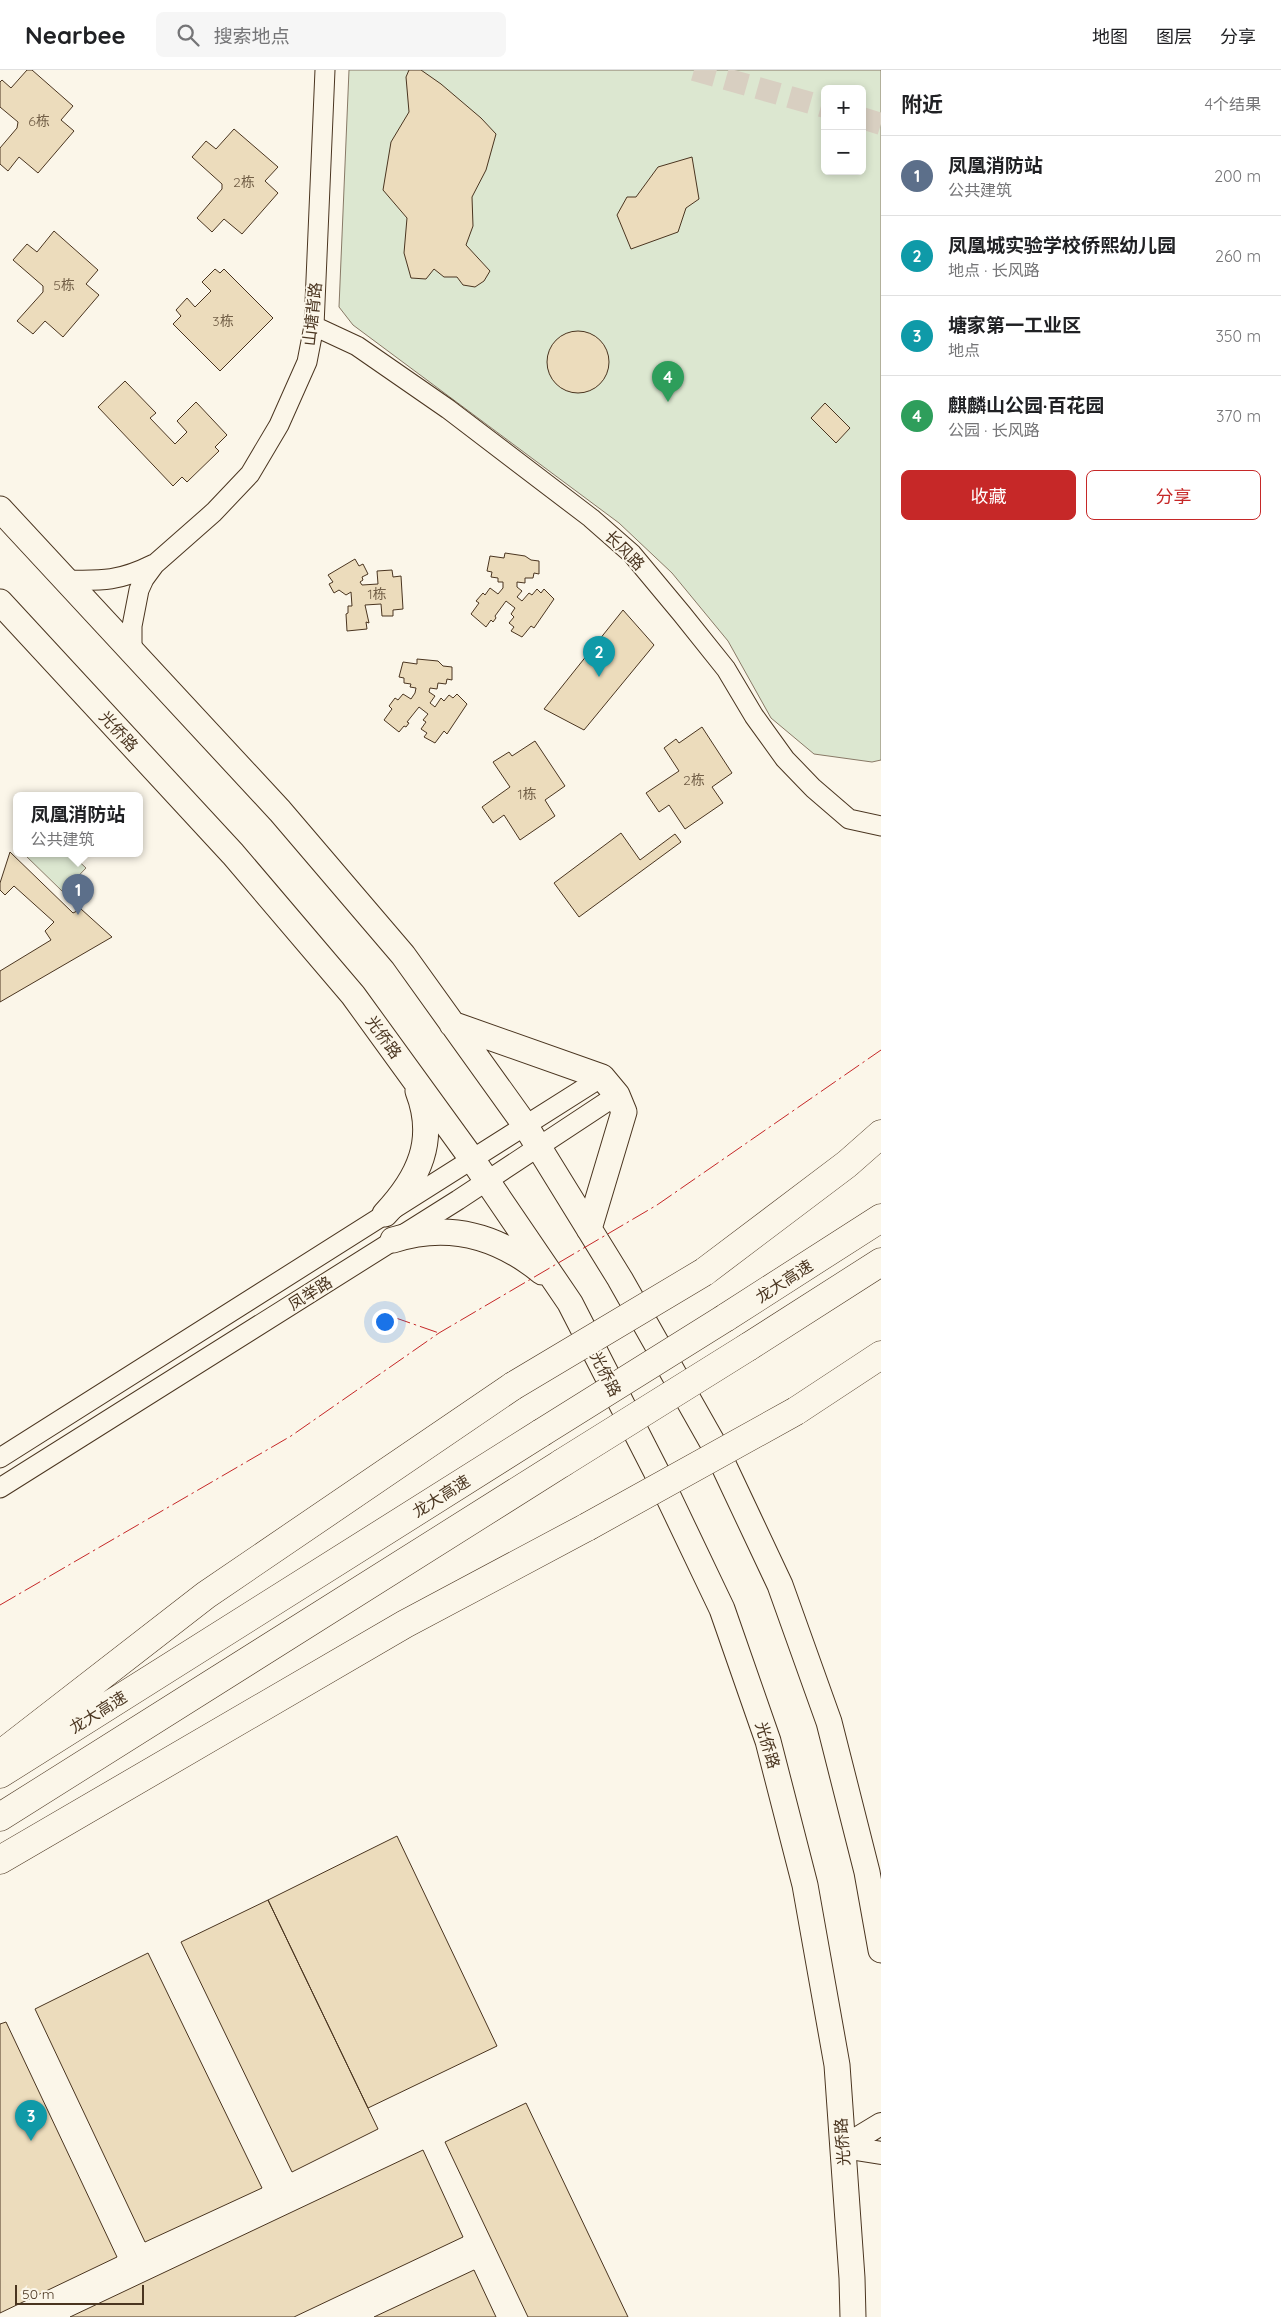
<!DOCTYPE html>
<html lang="zh">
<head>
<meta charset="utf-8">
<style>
	body { margin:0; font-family:Quicksand,"Noto Sans SC",sans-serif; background:#f6f6f6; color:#202124 }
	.controls { position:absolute; right:15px; top:15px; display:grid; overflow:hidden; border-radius:8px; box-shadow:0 2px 8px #0003 }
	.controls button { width:45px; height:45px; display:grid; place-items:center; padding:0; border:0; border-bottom:1px solid #e0e0e0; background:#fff; color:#202124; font:25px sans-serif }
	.scale { position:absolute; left:15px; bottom:12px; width:129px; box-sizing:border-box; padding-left:5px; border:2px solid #4a3520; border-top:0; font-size:14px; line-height:18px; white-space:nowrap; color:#4a3520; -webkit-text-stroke:4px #fbf6e9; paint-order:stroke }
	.you { position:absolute; left:384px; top:1251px; width:18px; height:18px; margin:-12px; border:4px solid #fff; border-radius:50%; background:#1a73e8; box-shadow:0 0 0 8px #1a73e833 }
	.badge { display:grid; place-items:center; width:32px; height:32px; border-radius:50%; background:#c62828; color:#fff; font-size:16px; font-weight:700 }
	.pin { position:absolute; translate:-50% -41px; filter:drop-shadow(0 1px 2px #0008) }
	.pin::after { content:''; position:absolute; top:26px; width:18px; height:15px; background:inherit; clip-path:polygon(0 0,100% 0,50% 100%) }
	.popup { position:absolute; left:13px; top:722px; width:130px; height:65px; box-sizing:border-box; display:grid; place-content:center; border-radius:8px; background:#fff; filter:drop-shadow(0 1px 4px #0005); font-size:16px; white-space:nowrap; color:#757577 }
	.popup b { font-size:19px; color:#202124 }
	.popup::after { content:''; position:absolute; left:50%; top:100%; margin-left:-10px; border:10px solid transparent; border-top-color:#fff }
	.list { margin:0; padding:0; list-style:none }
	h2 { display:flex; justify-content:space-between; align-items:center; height:65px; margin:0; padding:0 20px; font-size:21px }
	h2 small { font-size:16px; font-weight:400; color:#757577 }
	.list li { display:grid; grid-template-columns:32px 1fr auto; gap:15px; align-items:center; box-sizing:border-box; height:80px; padding:0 20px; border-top:1px solid #e0e0e0 }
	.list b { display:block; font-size:19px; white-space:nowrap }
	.list p { margin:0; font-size:16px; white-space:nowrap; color:#757577 }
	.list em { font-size:16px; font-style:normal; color:#757577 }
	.actions { display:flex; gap:10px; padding:15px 20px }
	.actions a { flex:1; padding:11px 0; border:1px solid #c62828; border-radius:8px; text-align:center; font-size:18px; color:#c62828 }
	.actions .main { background:#c62828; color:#fff }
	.icon { flex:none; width:28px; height:28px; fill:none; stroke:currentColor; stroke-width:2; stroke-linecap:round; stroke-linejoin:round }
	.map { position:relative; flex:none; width:881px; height:2247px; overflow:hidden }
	header { display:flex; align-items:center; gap:30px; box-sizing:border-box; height:70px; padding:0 25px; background:#fff; border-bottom:1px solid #e0e0e0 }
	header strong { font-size:24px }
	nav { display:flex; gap:28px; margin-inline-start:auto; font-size:18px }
	.search { width:350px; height:45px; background:#f6f6f6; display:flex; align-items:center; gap:12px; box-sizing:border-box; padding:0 18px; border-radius:8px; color:#757577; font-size:19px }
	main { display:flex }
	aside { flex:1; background:#fff }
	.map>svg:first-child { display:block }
	.green { fill:#dce7d0; stroke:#887966; fill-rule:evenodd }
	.building { fill:#ecdcbc; stroke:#4a3520 }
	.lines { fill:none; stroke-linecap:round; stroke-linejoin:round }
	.secondary-tunnel { stroke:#d8cfc1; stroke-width:22; stroke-dasharray:22 11; stroke-linecap:butt }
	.tertiary-casing { stroke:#4a3520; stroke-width:21 }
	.secondary-casing { stroke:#4a3520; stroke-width:24 }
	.primary-casing { stroke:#4a3520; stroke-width:27 }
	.motorway-casing { stroke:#4a3520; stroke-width:29 }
	.tertiary { stroke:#fbf6e9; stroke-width:19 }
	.secondary { stroke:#fbf6e9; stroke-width:22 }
	.primary { stroke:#fbf6e9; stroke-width:25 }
	.motorway { stroke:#fbf6e9; stroke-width:28 }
	.motorway-bridge-casing { stroke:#4a3520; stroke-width:29; stroke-linecap:butt }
	.motorway-bridge { stroke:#fbf6e9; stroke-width:28 }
	.power { stroke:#c62828; stroke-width:1; stroke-dasharray:18 4 2.5 4; stroke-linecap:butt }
	.labels { text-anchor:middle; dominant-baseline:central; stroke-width:4; stroke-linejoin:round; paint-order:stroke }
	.number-label { font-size:14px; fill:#725f47 }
	.street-label { font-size:16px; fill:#4a3520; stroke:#fbf6e9 }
</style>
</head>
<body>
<header>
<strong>Nearbee</strong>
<div class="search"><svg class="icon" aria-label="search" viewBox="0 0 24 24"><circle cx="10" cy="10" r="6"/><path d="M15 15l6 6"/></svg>搜索地点</div>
<nav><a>地图</a><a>图层</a><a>分享</a></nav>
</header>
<main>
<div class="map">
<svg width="881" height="2247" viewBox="0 0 881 2247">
	<rect width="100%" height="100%" fill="#fbf6e9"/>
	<path class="green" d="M349 0H881V690L872 692 814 684 771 648 728 571 672 503 619 453 353 255 339 237ZM825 19H862V101H825Z
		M24 784H71L86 798 63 822Z"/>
	<path class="building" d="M27 0H32L73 36 61 50 74 61 38 103 19 87 8 101 0 94V78L17 58 18 52 0 37V12L2 10 11 18Z
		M409 0H421L441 14 481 48 496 64 486 100 472 127 473 156 466 175 490 201 484 211 475 217 463 215 457 207H444L434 199 426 209 411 208 404 183 407 148 383 120 391 72 409 42 406 7Z
		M234 59 278 97 265 111 278 123 242 164 224 149 212 162 197 148 222 119V114L192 87 206 71 216 79Z
		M692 87 699 129 686 138 678 162 631 179 617 145 627 127H636L658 97Z
		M54 161 98 200 86 214 99 225 63 267 45 251 33 264 17 251 43 222V216L13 190 27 174 37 182Z
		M215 199 220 203 224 199 273 248 220 301 173 254 181 246 176 240 187 228 195 237 211 221 202 212Z
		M547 292a31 31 0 1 1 62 0a31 31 0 1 1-62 0Z
		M125 311 156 343 150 348 175 374 187 362 177 351 196 332 227 365 215 377 219 381 187 412 182 407 173 416 98 337Z
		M825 333 850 358 836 373 811 348Z
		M505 483 525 486 531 490 539 491V504L534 503 533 508H525V513L517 512V517L522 521 517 527 522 531 529 523 532 525 537 519 541 523 544 519 554 529 534 558 531 556 522 567 511 561 514 557 509 553 514 547 511 544 515 538 506 531 495 546 496 548 493 552 491 550 486 557 471 544 479 533 476 531 483 523 485 525 490 518 498 524 503 518V512H498V508L491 507 492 502 487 501 490 486 504 488Z
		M355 489 359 496 363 494 368 504 362 507 363 510 360 512 362 515 378 514 377 501 392 500 393 507 401 506 403 539 393 540V546H382L381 534 365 535 369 553 366 552 367 559 347 561 346 544 348 543V536H352L351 522 346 525 339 520 334 523 329 514 333 512 328 505Z
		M623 540 654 575 584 660 544 639Z
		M417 589 438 591 443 596 452 597V610L447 609 446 614 438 613 437 619 430 618 429 622 435 626 430 633 435 637 441 628 444 631 449 625 453 628 457 624 467 634 447 664 444 661 435 673 424 667 427 663 421 659 426 652 423 650 428 644 419 637 407 652 409 653 406 657 404 656 399 662 384 650 392 639 389 636 395 628 398 630 403 624 411 629 415 623 416 618 410 617 411 614 404 613V608L399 607 403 592 417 594Z
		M702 657 732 703 712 717 723 733 685 759 669 735 659 742 646 723 679 701 664 678 676 669 679 673Z
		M535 671 565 716 545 730 555 746 520 770 504 745 493 753 482 737 510 717 493 692 509 682 512 686Z
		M621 763 640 790 675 764 681 772 579 847 554 813Z
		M10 782 73 843 81 839 112 867 0 932V901L51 870 45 861 54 852 14 816 5 825 0 820V813Z
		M397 1766 497 1976 368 2038 268 1830Z
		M268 1830 378 2059 292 2102 181 1872Z
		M148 1883 262 2118 145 2172 35 1939Z
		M6 1952 117 2187 0 2243V1954Z
		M526 2033 628 2247H528L445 2072Z
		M423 2080 463 2167 294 2247H70Z
		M474 2200 496 2247H374Z"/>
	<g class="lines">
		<path class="secondary-tunnel" d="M694 0 825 37
			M862 48 881 54"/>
		<defs>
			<path id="tertiary" d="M314 256 357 276 448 339 591 448 632 484 682 544 726 599 754 646 785 689 813 718 849 749 881 756
				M66 510C103 511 120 511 154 494
				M132 583V556L139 520 144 509 155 494 214 442 250 404 279 355 307 292 314 256 325 0
				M0 1388 602 1007
				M0 1418 458 1130 617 1025"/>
			<path id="secondary" d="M843 2077 881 2054
				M843 2077 881 2083"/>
			<path id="primary" d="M0 439 280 741 403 885 525 1055 620 1209 715 1377 780 1515 829 1652 867 1802 881 1880
				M0 532 233 784 353 925 472 1089 570 1233 658 1405 722 1539 768 1671 805 1815 837 1995 852 2208 853 2247
				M452 954 602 1007 617 1025 624 1042 589 1159
				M385 1144C419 1108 437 1070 418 1021
				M393 1170C448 1152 498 1166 542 1202"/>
			<path id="motorway" d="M704 1202 847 1094 881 1064
				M725 1248 881 1148
				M748 1277 881 1192
				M796 1341 881 1285
				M1 1684 206 1525 513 1316
				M0 1704 541 1363
				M0 1747 562 1393
				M0 1790 405 1554 587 1457"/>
		</defs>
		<use href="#tertiary" class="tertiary-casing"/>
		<use href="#secondary" class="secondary-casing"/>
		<use href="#primary" class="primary-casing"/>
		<use href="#motorway" class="motorway-casing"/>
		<use href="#tertiary" class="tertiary"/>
		<use href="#secondary" class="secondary"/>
		<use href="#primary" class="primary"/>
		<use href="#motorway" class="motorway"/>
		<defs>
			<path id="motorway-bridge" d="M513 1316 704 1202
				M541 1363 725 1248
				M562 1393 748 1277
				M587 1457 796 1341"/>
		</defs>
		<use href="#motorway-bridge" class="motorway-bridge-casing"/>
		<use href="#motorway-bridge" class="motorway-bridge"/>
		<path class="power" d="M393 1247 439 1263
			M0 1535 291 1366 439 1263 657 1135 881 980"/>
	</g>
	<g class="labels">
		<g class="number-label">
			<text x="39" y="51">6栋</text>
			<text x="244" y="112">2栋</text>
			<text x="64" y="215">5栋</text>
			<text x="223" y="251">3栋</text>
			<text x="377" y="524">1栋</text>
			<text x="694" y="710">2栋</text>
			<text x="527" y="724">1栋</text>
		</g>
		<g class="street-label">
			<text transform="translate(312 244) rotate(-84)">山塘背路</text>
			<text transform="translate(625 480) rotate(45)">长风路</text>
			<text transform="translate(119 661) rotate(47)">光侨路</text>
			<text transform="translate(384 967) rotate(54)">光侨路</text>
			<text transform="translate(784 1211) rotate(-33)">龙大高速</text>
			<text transform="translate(310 1223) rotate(-32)">凤举路</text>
			<text transform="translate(606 1304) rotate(63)">光侨路</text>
			<text transform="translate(441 1426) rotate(-32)">龙大高速</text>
			<text transform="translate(98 1642) rotate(-32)">龙大高速</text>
			<text transform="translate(768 1675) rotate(73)">光侨路</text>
			<text transform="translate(842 2072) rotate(-94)">光侨路</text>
		</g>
	</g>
</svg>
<div class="controls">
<button>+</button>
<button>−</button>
</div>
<div class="scale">50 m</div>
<div class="you"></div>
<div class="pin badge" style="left:78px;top:845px;background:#5c6f8a">1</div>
<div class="popup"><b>凤凰消防站</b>公共建筑</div>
<div class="pin badge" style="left:599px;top:607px;background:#0f9aa8">2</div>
<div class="pin badge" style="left:31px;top:2071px;background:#0f9aa8">3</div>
<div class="pin badge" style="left:668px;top:332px;background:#2e9e5b">4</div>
</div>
<aside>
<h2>附近<small>4个结果</small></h2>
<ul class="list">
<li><span class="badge" style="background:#5c6f8a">1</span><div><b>凤凰消防站</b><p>公共建筑</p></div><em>200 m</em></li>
<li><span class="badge" style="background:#0f9aa8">2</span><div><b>凤凰城实验学校侨熙幼儿园</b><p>地点 · 长风路</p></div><em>260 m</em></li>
<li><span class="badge" style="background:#0f9aa8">3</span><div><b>塘家第一工业区</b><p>地点</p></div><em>350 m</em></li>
<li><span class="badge" style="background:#2e9e5b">4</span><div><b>麒麟山公园·百花园</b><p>公园 · 长风路</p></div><em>370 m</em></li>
</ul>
<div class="actions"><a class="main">收藏</a><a>分享</a></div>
</aside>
</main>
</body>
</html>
